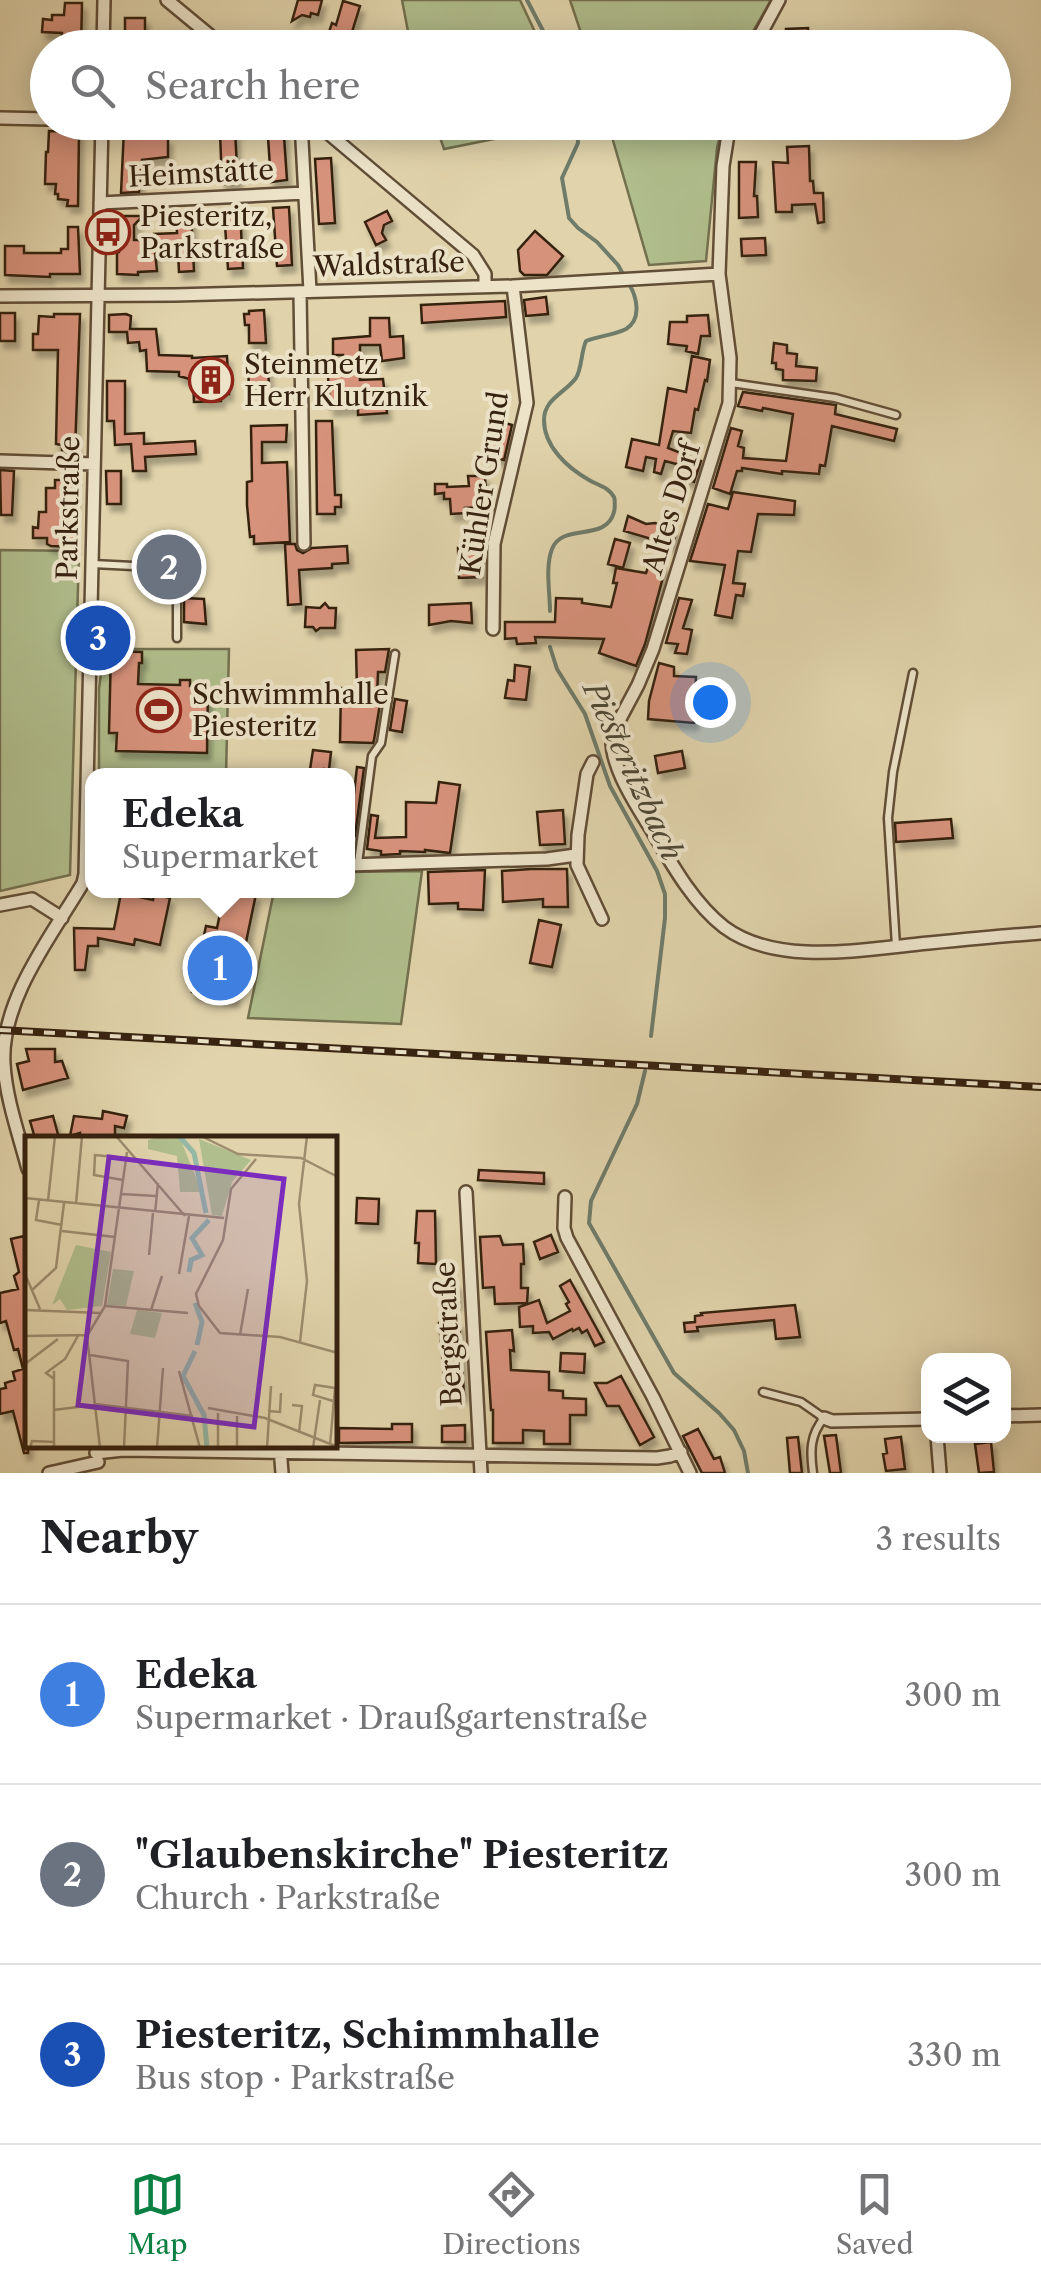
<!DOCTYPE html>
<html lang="en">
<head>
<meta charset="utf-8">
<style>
	body { margin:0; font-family:"Libre Caslon Text",serif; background:#f6f6f6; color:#202124 }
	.controls { position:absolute; right:30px; bottom:30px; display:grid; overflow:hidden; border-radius:20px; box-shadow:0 5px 25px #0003 }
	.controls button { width:90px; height:90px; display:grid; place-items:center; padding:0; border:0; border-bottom:2px solid #e0e0e0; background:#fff; color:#202124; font:50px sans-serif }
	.you { position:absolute; left:710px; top:702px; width:35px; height:35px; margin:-25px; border:8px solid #fff; border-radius:50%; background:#1a73e8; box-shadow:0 0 0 15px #1a73e833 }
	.badge { display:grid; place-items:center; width:65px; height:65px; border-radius:50%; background:#0b8043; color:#fff; font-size:32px; font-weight:700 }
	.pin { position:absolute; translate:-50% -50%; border:5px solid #fff; box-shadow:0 2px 10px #0006 }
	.popup { position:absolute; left:85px; top:768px; width:270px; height:130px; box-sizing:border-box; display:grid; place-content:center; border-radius:20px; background:#fff; filter:drop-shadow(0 2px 8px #0005); font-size:32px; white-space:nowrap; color:#757577 }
	.popup b { font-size:38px; color:#202124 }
	.popup::after { content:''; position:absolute; left:50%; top:100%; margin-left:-20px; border:20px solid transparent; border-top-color:#fff }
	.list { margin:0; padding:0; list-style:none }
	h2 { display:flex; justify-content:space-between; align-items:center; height:130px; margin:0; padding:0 40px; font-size:42px }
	h2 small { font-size:32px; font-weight:400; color:#757577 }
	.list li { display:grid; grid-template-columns:65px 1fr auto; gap:30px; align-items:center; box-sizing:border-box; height:180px; padding:0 40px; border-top:2px solid #e0e0e0 }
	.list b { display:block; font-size:38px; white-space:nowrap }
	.list p { margin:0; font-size:32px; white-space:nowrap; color:#757577 }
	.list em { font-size:32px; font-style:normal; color:#757577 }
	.icon { flex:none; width:55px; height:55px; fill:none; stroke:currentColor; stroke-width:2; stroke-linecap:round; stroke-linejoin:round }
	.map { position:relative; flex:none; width:1041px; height:1473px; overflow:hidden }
	.search { position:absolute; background:#fff; box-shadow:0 5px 25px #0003; left:30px; right:30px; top:30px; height:110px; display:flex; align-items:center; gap:25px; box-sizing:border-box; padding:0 35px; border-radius:55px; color:#757577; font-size:38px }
	.sheet { height:670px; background:#fff }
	nav { display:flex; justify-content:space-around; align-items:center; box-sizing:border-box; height:140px; border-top:2px solid #e0e0e0; background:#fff; font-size:28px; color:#757577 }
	nav a { display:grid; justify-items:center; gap:5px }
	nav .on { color:#0b8043 }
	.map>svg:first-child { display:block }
	.green { fill:#b0bd8c; stroke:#73704e; stroke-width:2.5 }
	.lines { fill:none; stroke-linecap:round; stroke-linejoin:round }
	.stream { stroke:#6f7c6a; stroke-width:4 }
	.building { fill:#d7927b; stroke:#362210; stroke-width:2.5; filter:url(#shadow) }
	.lane-casing { stroke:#614e37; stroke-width:11 }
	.street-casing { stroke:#614e37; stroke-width:16 }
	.lane { stroke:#ece3c9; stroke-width:6 }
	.street { stroke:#ece3c9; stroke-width:11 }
	.rail-casing { stroke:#362210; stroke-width:8 }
	.rail { stroke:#ece3c9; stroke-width:4; stroke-dasharray:11; stroke-linecap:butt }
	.labels { text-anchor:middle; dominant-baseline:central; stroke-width:8; stroke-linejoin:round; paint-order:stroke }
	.street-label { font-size:28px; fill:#362210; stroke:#ece3c9 }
	.poi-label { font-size:28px; fill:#362210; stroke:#ece3c9; text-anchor:start }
	.water-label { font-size:30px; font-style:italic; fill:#4e4836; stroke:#ece3c9 }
	.inset-river { fill:none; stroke:#95b8a6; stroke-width:5 }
	.inset-road { fill:none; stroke:#9d8d6e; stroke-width:2.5 }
	.view { fill:#7b2cbf; fill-opacity:0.15; stroke:#7b2cbf; stroke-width:5 }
	.inset-edge { fill:none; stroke:#362210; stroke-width:5 }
</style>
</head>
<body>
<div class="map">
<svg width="1041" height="1473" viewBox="0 0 1041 1473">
	<defs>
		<filter id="shadow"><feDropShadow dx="4" dy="7" stdDeviation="2.5" flood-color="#0004"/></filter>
	</defs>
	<rect width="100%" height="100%" fill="#e1d4ac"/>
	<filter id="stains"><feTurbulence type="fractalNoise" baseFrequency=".002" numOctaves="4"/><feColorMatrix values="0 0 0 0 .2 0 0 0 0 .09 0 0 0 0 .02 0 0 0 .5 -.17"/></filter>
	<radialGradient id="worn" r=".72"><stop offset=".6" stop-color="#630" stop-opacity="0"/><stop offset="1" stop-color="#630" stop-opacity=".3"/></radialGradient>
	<path class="green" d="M402 0H520L542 47H411Z
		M570 0H771L744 47 586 48Z
		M435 123H570L571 135 504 137 444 149Z
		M608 123H723L717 148 706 261 649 265Z
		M0 550 79 551 70 875 0 891Z
		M104 649H229L226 775 99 776V689Z
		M422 871 401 1024 248 1018 274 891 348 890V872Z"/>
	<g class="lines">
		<path class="stream" d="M527 0 552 48
			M577 122 578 143 562 178 569 218 578 228 597 242 618 265 624 276
			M550 611C550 593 545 567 552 549 562 522 606 543 614 512 615 509 615 499 614 497 609 487 597 485 589 480 568 468 544 447 544 420 544 399 565 393 576 378 582 368 581 352 586 341 598 336 615 335 626 329 642 319 637 297 629 284
			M550 647 557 669 585 714 610 786 657 871 665 894V918L651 1036
			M645 1071 637 1104 591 1201 589 1223 674 1373 719 1413 734 1430 744 1451 748 1473"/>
	</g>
	<path class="building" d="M298 0H322L318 15 311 13 310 17 302 15 292 21Z
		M343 1 360 6 347 48H333L327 46 329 39 327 38 332 23 336 25Z
		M65 3H82L81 48 62 47V33L42 32 43 19 52 20V15H64Z
		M125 18H145V35L167 36 166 47 125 48Z
		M808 28 809 46 787 48 786 29Z
		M267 122H283L287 180 271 182Z
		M124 129H146V137L168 138V157L142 160 139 192 121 193Z
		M49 131 79 132 78 206H67L68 200 58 199V194H55L56 184H45L46 152H48Z
		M235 131 238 184H222L220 132Z
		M809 146 810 181H813L814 193H823L824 222 818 223 815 204 792 205V212H776L773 162 788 163 787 147Z
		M331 158 335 223 319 224 315 159Z
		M739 162H756L754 196H757L758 217 739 218Z
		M289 207 292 265 277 266 273 208Z
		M224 210H240L243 268 228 269Z
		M387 211 392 221 384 225 382 233 386 240 376 245 365 222Z
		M191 212 194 271 179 272 178 251H155L157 271 138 272V275L117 274V252H119L121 234H119V216H143L134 225V240H154V234L177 233 176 213Z
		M68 227H78L80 274H50V277L5 275V246H24V253H61V249H68Z
		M535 231 563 256 547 275H524L520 271 518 250Z
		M765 238 766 255 742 256 741 239Z
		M546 297 548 314 526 316 524 300Z
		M505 301 506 317 422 323 421 305Z
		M264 310 266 343H249V325H245L244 314H249V311Z
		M0 313H15V341H0Z
		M54 314H80L75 450H62V445L56 444 58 350H33V334H38L39 316 54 317Z
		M126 314 131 316 130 329H156L159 355 192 356V358L227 356 229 394H221V401L194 402 193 380 179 376V372L147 371 146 350 140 351 139 342 128 343 127 332H109V315Z
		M708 315 710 336H701L698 354 686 351 687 346 668 344 670 322H687V316Z
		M370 318H389L390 337 403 336 404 358 382 361 380 345H360V380L383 379 387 413 358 415V407L330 409 328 376 343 375V355H333V339L370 336Z
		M774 343 787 345V353L797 354 796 366 817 368 816 381 783 380V370L776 369V363H772Z
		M692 356 710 360 707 381 705 380 698 410 695 409 691 433 673 431 668 448 701 461 694 482 677 476 680 465 665 461 661 474 654 472 656 459 646 457 643 471 626 467 632 439 659 445 668 388 686 392Z
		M268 368 269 386 249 387 248 369Z
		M107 381H125V434L144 433V444L195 441 196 454 145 457 146 471H133L131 444 115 445 114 421H107Z
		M743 392 836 405 835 414 897 429 894 441 832 426 825 466 820 465 819 474 782 471V474L742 468V471H737L730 494 713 488 731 428 742 431 738 446 744 448 743 458 786 461 793 414 763 408 762 411 738 406Z
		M316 421H332L335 495H341V507H335V514H317Z
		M497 421 512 425 504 460 488 456Z
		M287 425 286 442H262V463L287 462 290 542 254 544V536L250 537 247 505V482L252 481 251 426Z
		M0 470 14 471 12 515H1Z
		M106 471H121V504H107Z
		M62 476H75L74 547 51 546 47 544V538H33V527L38 528 39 512H46V488H55V480H61Z
		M468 476H485L487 507 465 508 466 513 451 514 450 499H444V493L435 494V484H447V487L469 486Z
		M733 492 795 501 794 515 758 514 751 552 738 551 733 583 745 584 743 596 736 595 732 618 715 615 725 565 690 561 708 504 728 509Z
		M628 516 646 524 655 523 677 530 672 545 624 531Z
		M615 539 630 543 623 568 608 564Z
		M285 544H295L297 550 303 553 312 548 347 546 348 563 332 564V568L299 570 301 604 288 605Z
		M481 547 482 577 459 578 458 548Z
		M148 558 191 559 190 575 155 574 147 568Z
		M650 561 666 566 645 644 636 666 599 653 604 639 535 637 536 643 517 644 516 638 505 639V622H555L556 598 582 599V603L611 607 617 583H613L616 568 646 573Z
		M184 598 204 599 206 624 184 622Z
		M679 598 692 600 683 628 692 630 687 654 675 653 678 644 666 643Z
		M325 603 329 608H336L335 628H320L316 631 313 627H305L306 607 320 608Z
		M471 603 472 623 451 621 429 625V605Z
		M389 649 385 672H378L377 697 381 698 374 740 373 743 340 742 341 688 357 689 356 650Z
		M111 651 142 652V663H139L138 684 180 685V680H190V686H208L207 753 116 751 117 733H109Z
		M659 663 674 667V676L696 677 694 723 648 719 649 701Z
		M515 665 530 667 526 700 505 698 508 680 514 681Z
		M395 699 407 701 402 732 390 730Z
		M313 750 331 752 329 770 324 769 323 776H309Z
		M682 751 685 768 658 773 655 756Z
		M357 767 364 768 355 836H349Z
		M439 782 460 785 450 853 425 850V852L400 851V854L381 855V851L367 849 371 815 378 816 375 838 406 837V802L436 803Z
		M563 810 565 844 540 845 537 812Z
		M951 819 953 838 896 842 895 823Z
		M531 869H567L568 907H543V899L503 902 502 871Z
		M485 870 483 910 458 909V903L429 904 428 872Z
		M225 890 256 894 234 1000 192 992 206 926 217 928Z
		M121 893 153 900 154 894 170 898 160 945 135 939 134 945 98 938V946H88L85 970H75L74 928 114 929Z
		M539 920 561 925 552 967 530 963Z
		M26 1049H55V1062L62 1061 68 1078 23 1090 17 1064 29 1061Z
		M103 1111 127 1116 124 1128 115 1126V1138H80V1133L70 1136 74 1116 102 1119Z
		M53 1116 59 1138H35L30 1121Z
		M479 1170 544 1173V1184L478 1180Z
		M357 1198 379 1199 378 1224 356 1223Z
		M417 1211H435L436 1264 418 1263 419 1243H415Z
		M551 1235 558 1252 540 1259 534 1242Z
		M24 1236 25 1243H28V1453H24L13 1411 0 1414V1389L6 1388 5 1383 15 1380 13 1372 23 1369 18 1349 14 1350 6 1321 0 1323V1293L18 1289 14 1276 19 1272 11 1239Z
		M500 1236 503 1245 523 1244 524 1264H521V1288H528L527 1303 495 1304 494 1287 483 1288 480 1237Z
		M570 1280 604 1342 595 1346 587 1330 582 1333 579 1328 573 1331 572 1329 553 1339 549 1332 533 1333V1326L520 1327 519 1307 539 1300 547 1323 570 1311 566 1304 569 1302 560 1286Z
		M456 1283 458 1302 441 1304 440 1284Z
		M795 1305 800 1337 776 1339 774 1320 697 1327 698 1331 685 1332 684 1323 695 1322V1316L702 1315 701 1313Z
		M459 1322 464 1395 446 1397 439 1323Z
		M512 1330 514 1351 510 1350 511 1370 549 1372V1390L563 1391V1398L586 1399V1415H570V1444H544V1431L523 1430V1443H493V1410H491L486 1332Z
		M561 1353 585 1354 584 1373 560 1371Z
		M621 1376 654 1437 640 1445 619 1406H607L595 1383H607Z
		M392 1424H412V1442L339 1443V1428L392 1429Z
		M465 1425V1442H442V1426Z
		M698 1429 714 1459 720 1457 725 1473H702L683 1436Z
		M836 1435 841 1473H830L824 1436Z
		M798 1437 802 1473H790L787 1438Z
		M901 1437 905 1469 886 1471 883 1454 887 1453 885 1439Z
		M991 1442 994 1472 979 1473 975 1444Z"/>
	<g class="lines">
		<defs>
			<path id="lane" d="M731 383 835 398 896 415
				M93 564 133 566 177 600V638
				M358 863 372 756 381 743 395 654
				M896 946 888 818 893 772 913 673
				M763 1392 801 1402 824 1418C810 1435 810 1451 813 1473"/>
			<path id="street" d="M167 0 225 48
				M103 48 104 0
				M753 48 779 0
				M0 118 48 119
				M301 122 310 291
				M315 122 473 255 485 274V286
				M730 122 723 166 719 274 730 358 729 403 653 649 638 685 613 732C606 760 636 805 651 829 671 863 693 903 724 927 776 966 860 950 919 944 960 940 1000 936 1041 933
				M100 203 305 193
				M300 292 304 544
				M0 296 175 295 513 286 719 274
				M0 461 94 464
				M493 629 494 544 527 403 513 286
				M593 762 587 774 578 835 577 865 602 919
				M348 865 547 859 576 855
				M0 905 32 899 62 918
				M28 1169C19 1135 6 1099 4 1064 0 1001 52 935 83 883L85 874 102 122
				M466 1192 481 1473
				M565 1197 564 1228 567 1238 653 1397 690 1473
				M1004 1416 1041 1415
				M824 1418 832 1421 928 1419
				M937 1436 940 1473
				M280 1447 282 1473
				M96 1453 123 1450 657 1458 670 1456 681 1452
				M49 1473 98 1462"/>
		</defs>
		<use href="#lane" class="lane-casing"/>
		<use href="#street" class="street-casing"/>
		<use href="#lane" class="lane"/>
		<use href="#street" class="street"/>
		<defs>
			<path id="rail" d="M0 1030 1041 1087"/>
		</defs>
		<use href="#rail" class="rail-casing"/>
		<use href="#rail" class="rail"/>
	</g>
	<defs>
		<symbol id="bus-ring" viewBox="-11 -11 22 22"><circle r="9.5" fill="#ece3c9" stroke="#8f2418" stroke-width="1.5"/><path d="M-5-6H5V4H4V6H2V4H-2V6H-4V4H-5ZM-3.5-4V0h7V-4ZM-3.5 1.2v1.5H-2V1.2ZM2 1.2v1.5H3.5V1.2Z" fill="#8f2418"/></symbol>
		<symbol id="building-ring" viewBox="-11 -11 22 22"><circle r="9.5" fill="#ece3c9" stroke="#8f2418" stroke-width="1.5"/><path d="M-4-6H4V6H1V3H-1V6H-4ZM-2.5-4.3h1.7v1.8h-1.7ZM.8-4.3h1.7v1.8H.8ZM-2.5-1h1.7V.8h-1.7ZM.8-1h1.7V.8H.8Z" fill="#8f2418"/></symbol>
		<symbol id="stadium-ring" viewBox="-11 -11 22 22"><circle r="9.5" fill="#ece3c9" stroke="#8f2418" stroke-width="1.5"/><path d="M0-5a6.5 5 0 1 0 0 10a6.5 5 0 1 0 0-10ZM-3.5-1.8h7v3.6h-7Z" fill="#8f2418"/></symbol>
	</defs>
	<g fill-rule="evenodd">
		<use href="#bus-ring" x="83" y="207" width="50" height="50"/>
		<use href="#building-ring" x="186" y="355" width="50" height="50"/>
		<use href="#stadium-ring" x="134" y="685" width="50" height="50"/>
	</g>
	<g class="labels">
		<g class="street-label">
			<text transform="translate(201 173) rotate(-3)">Heimstätte</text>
			<text transform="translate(389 264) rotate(-2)">Waldstraße</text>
			<text transform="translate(484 483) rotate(-81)">Kühler Grund</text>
			<text transform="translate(68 508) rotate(-89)">Parkstraße</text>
			<text transform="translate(671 508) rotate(-73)">Altes Dorf</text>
			<text transform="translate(448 1334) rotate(-93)">Bergstraße</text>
		</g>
		<g class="poi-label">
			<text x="140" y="216">Piesteritz,<tspan x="140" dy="32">Parkstraße</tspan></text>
			<text x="244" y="364">Steinmetz<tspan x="244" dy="32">Herr Klutznik</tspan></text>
			<text x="192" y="694">Schwimmhalle<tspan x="192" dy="32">Piesteritz</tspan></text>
		</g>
		<g class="water-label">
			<text transform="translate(633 771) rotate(65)">Piesteritzbach</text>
		</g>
	</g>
	<g transform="translate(25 1136)">
		<rect width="312" height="312" fill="#e1d4ac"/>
		<path d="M137 0H154L177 56H155L152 20 123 13V4ZM174 3 226 24 207 46 197 80 187 79ZM51 109 86 116 77 170 42 174 35 163 27 169ZM88 133 109 135 101 170 82 169ZM112 174 137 177 130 202 105 198Z" fill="#b0bd8c"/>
		<path class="inset-river" d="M154 0 169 17 181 77M164 136 166 124 177 119 167 102 184 84M170 167 177 186 172 209M170 215 158 240 179 279 182 312"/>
		<path class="inset-road" d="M91 0 160 80M176 0 213 18 276 22 313 41M231 23 206 53 198 104 171 158 174 170 195 197 255 201 313 217M98 44 69 39 70 19 101 22M96 58 131 60M0 62 199 82M14 64 11 84 37 89M23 65 30 0M51 68 57 0M130 77 133 47M37 95 90 101M124 119 128 77M0 138 15 173M154 138 164 80M7 154 31 132 39 67M81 170 163 177M0 174 75 177M126 174 137 140M215 199 223 153M0 200 63 199M275 206 282 145 274 68 282 0M65 219 103 225 99 312M0 228 33 203M154 235 175 312M29 243 21 237 40 223 54 198M308 265 288 259 290 249 310 252M70 268 168 280M267 269 277 270 274 296M183 272 240 282 313 311M28 274 70 269M243 275 255 276 256 257M305 309 310 252M5 312 7 305 30 306M29 312V235M75 312 62 200 80 170 102 16M132 312 138 232M193 312V277M212 312V280M242 312 246 250M288 312 295 264"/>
		<path class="view" d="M84 21 259 43 229 291 53 269Z"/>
		<rect width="312" height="312" class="inset-edge"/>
	</g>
	<rect width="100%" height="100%" filter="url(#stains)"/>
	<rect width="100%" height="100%" fill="url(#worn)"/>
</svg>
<div class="controls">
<button><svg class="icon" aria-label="layers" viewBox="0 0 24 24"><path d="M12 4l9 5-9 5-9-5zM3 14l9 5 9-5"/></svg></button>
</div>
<div class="you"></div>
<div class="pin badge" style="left:220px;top:968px;background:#3f7fe0">1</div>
<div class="popup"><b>Edeka</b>Supermarket</div>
<div class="pin badge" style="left:169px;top:567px;background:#6b7280">2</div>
<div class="pin badge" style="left:98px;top:638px;background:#1a4fb4">3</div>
<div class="search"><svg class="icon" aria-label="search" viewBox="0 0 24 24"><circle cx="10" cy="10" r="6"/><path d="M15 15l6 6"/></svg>Search here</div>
</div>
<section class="sheet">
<h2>Nearby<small>3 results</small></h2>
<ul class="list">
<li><span class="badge" style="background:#3f7fe0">1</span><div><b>Edeka</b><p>Supermarket · Draußgartenstraße</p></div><em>300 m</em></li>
<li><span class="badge" style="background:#6b7280">2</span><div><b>&quot;Glaubenskirche&quot; Piesteritz</b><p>Church · Parkstraße</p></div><em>300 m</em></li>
<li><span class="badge" style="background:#1a4fb4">3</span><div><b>Piesteritz, Schimmhalle</b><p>Bus stop · Parkstraße</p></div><em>330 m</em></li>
</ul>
</section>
<nav>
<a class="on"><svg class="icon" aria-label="map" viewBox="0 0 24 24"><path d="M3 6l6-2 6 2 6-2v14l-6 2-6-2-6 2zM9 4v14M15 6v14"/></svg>Map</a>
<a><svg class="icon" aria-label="directions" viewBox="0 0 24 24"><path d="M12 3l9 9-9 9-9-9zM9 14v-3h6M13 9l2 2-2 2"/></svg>Directions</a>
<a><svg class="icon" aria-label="saved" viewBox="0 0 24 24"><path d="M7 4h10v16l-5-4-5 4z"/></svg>Saved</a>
</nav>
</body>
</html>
